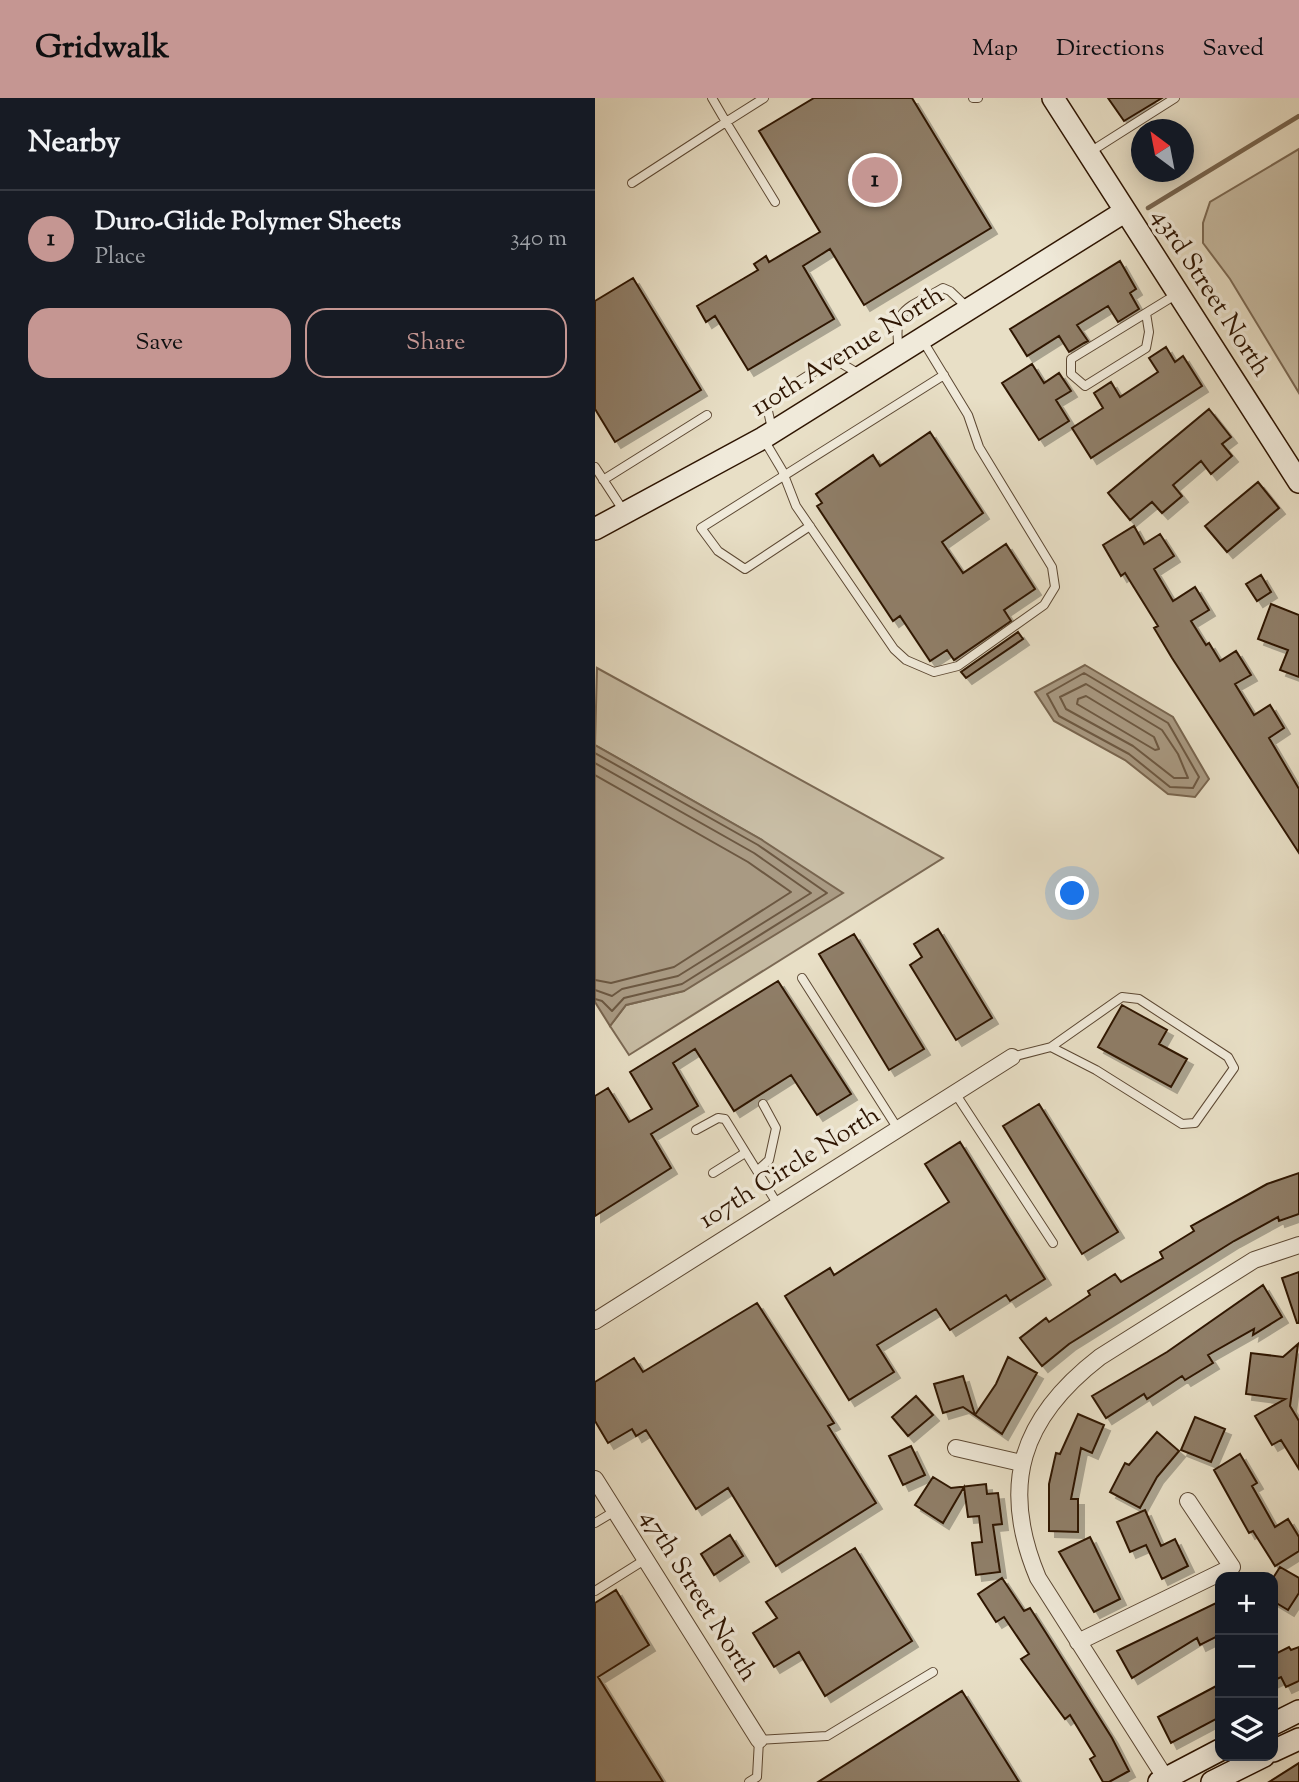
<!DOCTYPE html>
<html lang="en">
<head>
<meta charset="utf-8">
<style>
	body { margin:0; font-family:"Sorts Mill Goudy",serif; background:#242831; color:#f1f3f6 }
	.controls { position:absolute; right:21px; bottom:21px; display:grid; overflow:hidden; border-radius:14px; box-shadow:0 4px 18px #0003 }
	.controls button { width:63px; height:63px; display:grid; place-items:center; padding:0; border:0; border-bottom:2px solid #363941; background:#171b24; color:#f1f3f6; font:35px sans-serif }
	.compass { position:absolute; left:536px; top:21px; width:63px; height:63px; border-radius:50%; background:#171b24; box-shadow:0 4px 18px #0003; rotate:328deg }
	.you { position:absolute; left:478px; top:796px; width:24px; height:24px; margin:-18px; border:5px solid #fff; border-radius:50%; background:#1a73e8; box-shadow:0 0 0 10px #1a73e833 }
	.badge { display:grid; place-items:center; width:46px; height:46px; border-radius:50%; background:#c59692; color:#111; font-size:23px; font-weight:700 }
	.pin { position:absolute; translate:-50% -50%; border:4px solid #fff; box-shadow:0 2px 7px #0006 }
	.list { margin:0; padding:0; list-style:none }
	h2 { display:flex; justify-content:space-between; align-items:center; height:91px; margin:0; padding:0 28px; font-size:30px }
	h2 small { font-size:23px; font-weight:400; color:#9ea1a6 }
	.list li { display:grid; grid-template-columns:46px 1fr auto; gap:21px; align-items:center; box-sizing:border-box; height:98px; padding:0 28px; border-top:2px solid #363941 }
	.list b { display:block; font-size:26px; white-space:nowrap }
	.list p { margin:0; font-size:23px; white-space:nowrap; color:#9ea1a6 }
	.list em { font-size:23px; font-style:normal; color:#9ea1a6 }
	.actions { display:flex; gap:14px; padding:21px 28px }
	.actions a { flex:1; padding:16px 0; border:2px solid #c59692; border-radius:21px; text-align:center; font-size:24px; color:#c59692 }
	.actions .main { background:#c59692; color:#111 }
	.icon { flex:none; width:38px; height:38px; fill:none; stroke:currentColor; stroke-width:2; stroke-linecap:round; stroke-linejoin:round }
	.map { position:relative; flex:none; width:704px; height:1684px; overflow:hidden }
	header { display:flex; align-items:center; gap:42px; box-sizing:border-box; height:98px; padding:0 35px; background:#c59692; color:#111 }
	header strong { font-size:33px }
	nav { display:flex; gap:38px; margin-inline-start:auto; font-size:24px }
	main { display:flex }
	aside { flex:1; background:#171b24 }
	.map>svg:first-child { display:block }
	.green { fill:#c8bda5; stroke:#7b6954; stroke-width:2 }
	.water { fill:#a99a83; stroke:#78654f; stroke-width:2 }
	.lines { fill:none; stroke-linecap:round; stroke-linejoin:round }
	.shore { stroke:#6c5842; stroke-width:2 }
	.stream { stroke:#78654f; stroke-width:4.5 }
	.building { fill:#8f7e68; stroke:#2e1502; stroke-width:2; filter:url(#shadow) }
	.lane-casing { stroke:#5c4833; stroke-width:10 }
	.street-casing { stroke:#5c4833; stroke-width:18 }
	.secondary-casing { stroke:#2e1502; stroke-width:24 }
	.lane { stroke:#f0eada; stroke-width:8 }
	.street { stroke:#f0eada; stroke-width:16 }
	.secondary { stroke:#f0eada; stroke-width:21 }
	.labels { text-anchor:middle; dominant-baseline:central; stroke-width:7; stroke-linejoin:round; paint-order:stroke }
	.street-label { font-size:26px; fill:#2e1502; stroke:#f0eada }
</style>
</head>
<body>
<header>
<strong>Gridwalk</strong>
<nav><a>Map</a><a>Directions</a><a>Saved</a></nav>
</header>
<main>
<aside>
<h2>Nearby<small></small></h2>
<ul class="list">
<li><span class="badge">1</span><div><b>Duro-Glide Polymer Sheets</b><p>Place</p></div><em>340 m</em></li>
</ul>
<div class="actions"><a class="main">Save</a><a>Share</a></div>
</aside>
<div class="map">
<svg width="704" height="1684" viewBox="0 0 704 1684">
	<defs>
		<filter id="shadow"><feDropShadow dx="6" dy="6" stdDeviation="0" flood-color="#0004"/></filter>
	</defs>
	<rect width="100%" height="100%" fill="#e8dfc6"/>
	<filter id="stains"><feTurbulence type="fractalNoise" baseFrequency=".00286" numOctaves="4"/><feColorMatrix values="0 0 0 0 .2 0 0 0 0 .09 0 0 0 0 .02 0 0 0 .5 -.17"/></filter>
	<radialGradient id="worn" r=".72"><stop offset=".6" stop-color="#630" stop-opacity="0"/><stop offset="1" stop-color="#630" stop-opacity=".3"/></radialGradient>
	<path class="green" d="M704 51V295L635 181 608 145V125L615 104Z
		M2 570 348 760 34 957 15 928 31 907 89 893 167 742 0 647Z"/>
	<path class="water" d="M490 567 578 619 614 681 600 699 573 696 530 662 459 623 440 594Z
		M0 647 167 742 248 795 89 893 31 907 15 928 0 904Z"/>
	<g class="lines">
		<path class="shore" d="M489 575 573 625 604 679 598 690 575 689 534 656 464 618 452 596Z
			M491 586 567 632 583 656 593 680H579L538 648 471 611 465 599Z
			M491 598 559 639 564 651 560 652 482 606 483 601Z
			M0 655 163 747 232 795 87 886 29 900 17 913 7 903 0 901
			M0 665 159 755 216 795 83 878 27 891 17 898 0 892
			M0 677 153 764 196 794 79 869 16 885 0 882"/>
		<path class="stream" d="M553 110 704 18"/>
	</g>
	<path class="building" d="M219 0H317L396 130 269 207 235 151 208 168 239 221 153 272 120 218 111 224 102 208 163 172 159 166 171 158 174 164 225 134 164 33Z
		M513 0H567L529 23Z
		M525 163 541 191 535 195 544 211 523 224 513 208 482 227 493 243 489 245 474 254 464 238 432 258 415 231Z
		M38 180 106 292 20 344 0 311V203Z
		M571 249 580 264 588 258 607 288 496 360 477 330 508 310 499 295 516 284 525 299 563 274 554 260Z
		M437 266 449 285 464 275 476 293 461 302 474 323 444 342 407 285Z
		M614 311 636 339 627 346 637 358 616 376 606 363 578 387 587 398 567 415 557 404 535 422 513 395Z
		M335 334 388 415 347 444 368 475 411 446 440 491 409 512 416 523 359 562 352 552 335 563 305 518 298 523 222 408 227 405 221 396 278 357 285 368Z
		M663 384 684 410 632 454 610 428Z
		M539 428 549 446 565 436 579 458 559 471 578 503 600 489 614 512 596 523 611 547 614 545 625 563 641 553 656 577 640 586 659 617 675 607 689 630 674 640 704 691V755L577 560 559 530 563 528 530 475 526 478 508 447Z
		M666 477 676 494 662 503 651 486Z
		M676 506 704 517V579L685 572 693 552 663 541Z
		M423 534 428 541 371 580 366 574Z
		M343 831 397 920 361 942 315 867 327 859 319 846Z
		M259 836 329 951 294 972 224 856Z
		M183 883 256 996 222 1017 196 977 139 1013 100 951 78 965 103 1008 56 1036 76 1070 0 1118V998L13 990 34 1024 57 1011 35 974Z
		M527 907 572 932 564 946 592 961 576 989 503 949Z
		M444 1006 523 1134 487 1156 408 1028Z
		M365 1044 450 1181 415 1203 411 1197 355 1232 341 1211 282 1247 299 1274 254 1302 190 1198 235 1170 239 1177 354 1104 330 1066Z
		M704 1075V1116L684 1123 683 1119 639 1143 474 1246 447 1268 425 1240 451 1220 454 1224 495 1197 493 1193 520 1176 526 1184 568 1160 565 1154 599 1133 596 1128 672 1086Z
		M704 1174V1225H702L687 1180Z
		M668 1187 687 1219 658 1237 659 1231 613 1257 618 1265 590 1282 587 1278 552 1301 549 1296 511 1320 497 1298 572 1254Z
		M162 1205 239 1325 233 1328 281 1405 181 1468 133 1390 101 1411 51 1332 41 1338 37 1331 13 1345 0 1323V1284L39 1260 48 1274Z
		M703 1246 695 1308 704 1323V1371L686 1342 677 1347 660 1318 690 1301 651 1296 656 1255 688 1259Z
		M413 1259 442 1275 407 1336 380 1317 401 1286Z
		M368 1278 380 1317 368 1309 348 1315 339 1286Z
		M321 1298 338 1317 313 1338 297 1319Z
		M483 1316 509 1327 497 1355 486 1350 476 1401H483V1434L454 1433V1386L461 1355 465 1356Z
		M600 1319 630 1331 616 1364 586 1352Z
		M562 1334 584 1353 562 1379 545 1410 515 1394 530 1365 534 1367Z
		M316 1348 330 1377 308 1387 294 1358Z
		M645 1356 662 1385 657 1388 680 1429 693 1421 704 1439V1453L680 1468 658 1433 654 1435 619 1372Z
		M338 1379 356 1390 391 1386 392 1396 403 1395 407 1426 398 1427 405 1474 381 1477 377 1445 387 1444 384 1418 373 1419 369 1389 348 1425 320 1407Z
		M550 1412 566 1448 580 1441 593 1468 567 1481 551 1447 535 1454 522 1424Z
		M135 1437 148 1458 119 1477 106 1456Z
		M495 1439 525 1501 499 1514 464 1454Z
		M260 1450 317 1543 230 1598 204 1554 179 1569 158 1535 182 1520 171 1504Z
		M685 1469 704 1480V1495L693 1512 678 1503V1480Z
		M407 1480 429 1513 435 1510 451 1535 517 1640 534 1673 514 1684H508L495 1661 500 1658 475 1617 470 1621 426 1561 434 1556 409 1519 401 1524 383 1496Z
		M21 1492 54 1547 3 1579 68 1684H0V1505Z
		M621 1505 625 1514V1537L605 1547 602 1540 537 1580 522 1553Z
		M694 1549 696 1552 704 1549V1583L691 1589 686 1579 678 1583V1557Z
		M625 1586V1619L576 1645 563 1619Z
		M367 1593 424 1684H223Z
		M704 1665V1684H674Z"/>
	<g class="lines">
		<defs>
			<path id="lane" d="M117 0 131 24 169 0
				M378 0H383
				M495 54 580 0
				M37 85 131 24 180 104
				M551 215 554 234 551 250 490 288 476 276V261L582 196
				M304 253C297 208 313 211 348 190L355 193 373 210
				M177 331 171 304 239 261 266 277
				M168 340 187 372 201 408 299 551 311 562 339 574 363 568 449 507 460 489 457 469 384 349 373 317 328 243
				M0 369 28 412
				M8 382 112 317
				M215 428 150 471 123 453 106 430 349 277
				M207 880 303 1031
				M417 959 456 949 501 972 587 1026 600 1025 639 970 633 959 544 901 527 899 456 949
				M360 995 458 1145
				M101 1032 123 1020 130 1021 183 1107
				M162 1073 174 1062 181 1030 168 1006
				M118 1075 150 1055
				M0 1425 20 1413
				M0 1493 51 1461
				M154 1684 162 1679 164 1642 232 1638 338 1574"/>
			<path id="street" d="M0 1223 417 959
				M361 1350 426 1365
				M0 1381 164 1642
				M483 1544 637 1469 593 1403
				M573 1684 443 1480C404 1387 426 1320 505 1259L659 1162 704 1147"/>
			<path id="secondary" d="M458 0 704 384
				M0 431 168 340 529 114
				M678 1626 704 1613
				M678 1653 704 1641
				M564 1684 625 1652
				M617 1684 669 1658"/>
		</defs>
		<use href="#lane" class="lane-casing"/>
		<use href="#street" class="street-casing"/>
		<use href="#secondary" class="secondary-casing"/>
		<use href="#lane" class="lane"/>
		<use href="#street" class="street"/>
		<use href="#secondary" class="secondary"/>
	</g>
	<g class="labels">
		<g class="street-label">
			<text transform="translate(615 195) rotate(57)">43rd Street North</text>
			<text transform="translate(253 254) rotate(-32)">110th Avenue North</text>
			<text transform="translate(195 1070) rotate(-32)">107th Circle North</text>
			<text transform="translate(103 1498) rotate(58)">47th Street North</text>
		</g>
	</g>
	<rect width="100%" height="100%" filter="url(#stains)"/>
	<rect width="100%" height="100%" fill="url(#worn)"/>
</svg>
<div class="controls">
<button>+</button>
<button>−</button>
<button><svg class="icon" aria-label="layers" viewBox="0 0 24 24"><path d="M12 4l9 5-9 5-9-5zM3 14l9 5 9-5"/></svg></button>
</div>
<svg class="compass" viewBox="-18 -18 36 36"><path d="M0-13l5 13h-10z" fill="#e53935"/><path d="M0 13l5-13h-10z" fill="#9ea1a6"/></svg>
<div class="you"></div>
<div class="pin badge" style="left:280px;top:82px">1</div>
</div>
</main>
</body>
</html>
